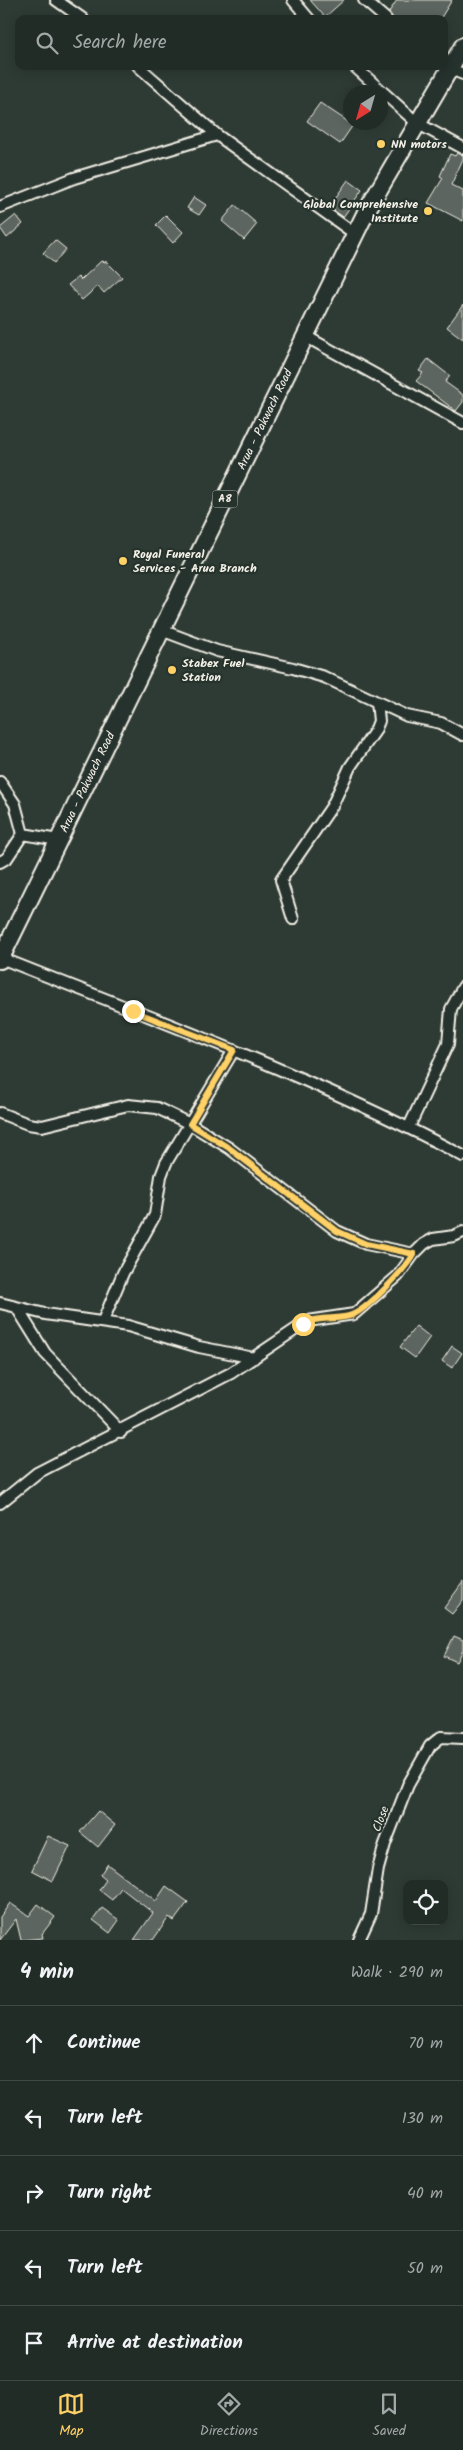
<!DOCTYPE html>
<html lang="en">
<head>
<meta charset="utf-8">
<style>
	body { margin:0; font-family:Kalam,sans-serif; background:#2a342f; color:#f1f3f6 }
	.controls { position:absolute; right:15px; bottom:15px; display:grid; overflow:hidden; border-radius:10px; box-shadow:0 2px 12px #0003 }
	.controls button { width:45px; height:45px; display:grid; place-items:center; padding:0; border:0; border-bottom:1px solid #3f4844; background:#222c27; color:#f1f3f6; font:25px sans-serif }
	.compass { position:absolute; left:343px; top:85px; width:45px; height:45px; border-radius:50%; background:#222c27; box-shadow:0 2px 12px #0003; rotate:217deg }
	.stop { position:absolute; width:15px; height:15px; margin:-11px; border:4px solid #ffd166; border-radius:50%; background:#fff }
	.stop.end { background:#ffd166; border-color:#fff; box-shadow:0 1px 5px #0008 }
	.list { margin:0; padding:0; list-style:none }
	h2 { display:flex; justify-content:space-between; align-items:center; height:65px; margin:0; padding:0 20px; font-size:21px }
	h2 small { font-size:16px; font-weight:400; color:#a2a7a7 }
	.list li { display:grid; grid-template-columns:32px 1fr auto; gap:15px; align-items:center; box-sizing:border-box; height:75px; padding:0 20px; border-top:1px solid #3f4844 }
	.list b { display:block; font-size:19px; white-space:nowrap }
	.list em { font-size:16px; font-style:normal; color:#a2a7a7 }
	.icon { flex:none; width:28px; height:28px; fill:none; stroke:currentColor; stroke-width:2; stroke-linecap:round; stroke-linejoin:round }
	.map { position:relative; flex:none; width:463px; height:1940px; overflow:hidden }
	.search { position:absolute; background:#222c27; box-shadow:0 2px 12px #0003; left:15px; right:15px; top:15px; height:55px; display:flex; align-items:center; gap:12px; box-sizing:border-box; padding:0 18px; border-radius:10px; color:#a2a7a7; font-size:19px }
	.sheet { height:440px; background:#222c27 }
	nav { display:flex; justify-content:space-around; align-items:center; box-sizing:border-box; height:70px; border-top:1px solid #3f4844; background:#222c27; font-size:14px; color:#a2a7a7 }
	nav a { display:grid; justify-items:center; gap:2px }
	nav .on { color:#ffd166 }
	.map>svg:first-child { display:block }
	.building { fill:#5c655e; stroke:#f4f1e8 }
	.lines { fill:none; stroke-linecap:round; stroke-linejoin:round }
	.street-casing { stroke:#f4f1e8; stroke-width:14 }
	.primary-casing { stroke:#f4f1e8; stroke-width:20 }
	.street { stroke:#26332d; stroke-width:10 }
	.primary { stroke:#26332d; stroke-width:16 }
	.route { stroke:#ffd166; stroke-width:6 }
	.poi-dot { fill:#ffd166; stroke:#26332d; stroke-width:2 }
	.labels { text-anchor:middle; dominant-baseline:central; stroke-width:4.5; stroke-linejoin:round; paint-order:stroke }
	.shield { fill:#26332d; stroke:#b6b8b0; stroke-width:1 }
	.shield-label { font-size:11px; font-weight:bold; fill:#f4f1e8 }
	.poi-label { font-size:12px; font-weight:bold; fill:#f4f1e8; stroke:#26332d; text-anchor:start }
	.street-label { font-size:12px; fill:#f4f1e8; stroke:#26332d }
</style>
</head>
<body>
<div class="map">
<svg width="463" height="1940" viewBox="0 0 463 1940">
	<rect width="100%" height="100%" fill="#2e3b34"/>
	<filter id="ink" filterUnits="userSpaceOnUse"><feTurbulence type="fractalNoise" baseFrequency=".02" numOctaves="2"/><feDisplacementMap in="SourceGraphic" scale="10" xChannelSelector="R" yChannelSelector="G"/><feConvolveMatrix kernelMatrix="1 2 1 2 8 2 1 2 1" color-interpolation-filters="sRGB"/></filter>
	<g filter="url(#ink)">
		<path class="building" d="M310 0H344L325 17Z
			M397 0H452L440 19H393L389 12Z
			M320 103 353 125 340 144 307 121Z
			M457 153 463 155V159L451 185 463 191V221L428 203 443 178 440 176 450 154 455 156Z
			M348 180 362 190 343 217 329 207Z
			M194 197 206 205 199 215 187 208Z
			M235 205 257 224 244 240 222 221Z
			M16 215 23 224 7 238 0 228Z
			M166 215 183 232 173 243 156 225Z
			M55 240 66 249 54 263 43 253Z
			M101 261 107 262 122 277 104 293 98 286 82 300 68 285 78 277 81 280Z
			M463 305V339L447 327Z
			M428 359 450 376 445 382 463 395V402L456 411 416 381 423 373 419 371Z
			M416 1326 430 1337 415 1358 400 1347Z
			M452 1346 462 1353 452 1368 442 1361Z
			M463 1582V1600L452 1614 444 1608Z
			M454 1636 463 1640V1650L457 1662 444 1656Z
			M98 1811 115 1825 98 1847 80 1832Z
			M48 1836 70 1846 53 1881 32 1870Z
			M107 1864 156 1901 166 1886 188 1902 174 1921 169 1917 153 1940H134L153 1913 121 1888 112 1900 99 1890 106 1880 100 1875Z
			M10 1903 29 1916 38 1904 55 1917 42 1934 43 1938 21 1940 16 1919 0 1940V1917Z
			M102 1908 119 1920 110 1933 93 1920Z"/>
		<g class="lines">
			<defs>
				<path id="street" d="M56 0 83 19
					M293 0 309 19
					M364 0 386 19
					M138 66 217 135 355 234
					M354 66 417 123 463 148
					M445 67 463 74
					M0 207 74 178 217 135
					M305 336 463 423
					M161 630 217 651 293 668 324 677 407 716 441 723 463 735
					M0 782 15 804 23 834
					M0 862 7 858 23 834 58 840
					M293 919 281 880 332 806 350 767 375 731 379 721 377 702
					M1 958C156 1020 315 1077 463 1156
					M0 1113 28 1124 42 1126 128 1105 157 1108 190 1124 229 1148 337 1231 366 1244 414 1254
					M409 1127 448 1044 451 1009 463 987
					M0 1303 45 1314 128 1326 199 1347 254 1358
					M17 1308 45 1353 121 1432
					M103 1321 123 1273 155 1215 161 1176 166 1163 234 1050
					M0 1503 37 1473 231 1373 308 1321 354 1314 398 1276 414 1254 424 1244 433 1239 454 1236 463 1232
					M359 1940 371 1914 378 1869 385 1844 408 1785 430 1746 436 1741 441 1737 463 1738"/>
				<g id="primary">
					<path id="s1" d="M0 960 367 210 463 46"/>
				</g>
			</defs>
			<use href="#street" class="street-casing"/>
			<use href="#primary" class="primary-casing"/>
			<use href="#street" class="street"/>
			<use href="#primary" class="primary"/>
		</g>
	</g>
	<g class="lines" filter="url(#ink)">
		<path class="route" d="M133 1011 234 1050 190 1124 229 1148 337 1231 366 1244 414 1254C405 1269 366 1312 349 1316 335 1320 317 1316 303 1324"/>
	</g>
	<g class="poi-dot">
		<circle cx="381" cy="144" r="5"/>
		<circle cx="428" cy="211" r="5"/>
		<circle cx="123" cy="561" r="5"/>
		<circle cx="172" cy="670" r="5"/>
	</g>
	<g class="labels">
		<rect class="shield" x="212.5" y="490.5" width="25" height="17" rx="4"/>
		<g class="shield-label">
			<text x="225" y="499">A8</text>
		</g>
		<g class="poi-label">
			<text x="391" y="144">NN motors</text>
			<text x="418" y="204" text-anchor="end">Global Comprehensive<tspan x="418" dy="14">Institute</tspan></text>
			<text x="133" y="554">Royal Funeral<tspan x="133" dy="14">Services - Arua Branch</tspan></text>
			<text x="182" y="663">Stabex Fuel<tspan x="182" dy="14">Station</tspan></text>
		</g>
		<g class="street-label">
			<text stroke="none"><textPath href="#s1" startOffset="602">Arua - Pakwach Road</textPath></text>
			<text stroke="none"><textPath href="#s1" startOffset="198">Arua - Pakwach Road</textPath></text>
			<text transform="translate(381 1819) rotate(-70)">Close</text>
		</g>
	</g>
</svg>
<div class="controls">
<button><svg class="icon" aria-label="locate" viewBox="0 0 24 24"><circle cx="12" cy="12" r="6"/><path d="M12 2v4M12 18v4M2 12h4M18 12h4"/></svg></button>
</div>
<svg class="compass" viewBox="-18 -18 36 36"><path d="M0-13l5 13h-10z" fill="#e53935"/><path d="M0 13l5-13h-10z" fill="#a2a7a7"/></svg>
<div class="stop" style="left:303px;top:1324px"></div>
<div class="stop end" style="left:133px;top:1011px"></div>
<div class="search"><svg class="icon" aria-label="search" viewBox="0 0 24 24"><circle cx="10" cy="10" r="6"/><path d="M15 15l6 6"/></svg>Search here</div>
</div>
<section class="sheet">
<h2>4 min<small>Walk · 290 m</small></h2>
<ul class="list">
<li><svg class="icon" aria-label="ahead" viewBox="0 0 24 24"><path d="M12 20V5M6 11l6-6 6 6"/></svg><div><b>Continue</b></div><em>70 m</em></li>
<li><svg class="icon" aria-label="left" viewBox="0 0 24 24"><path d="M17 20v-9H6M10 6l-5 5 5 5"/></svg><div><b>Turn left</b></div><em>130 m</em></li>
<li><svg class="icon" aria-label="right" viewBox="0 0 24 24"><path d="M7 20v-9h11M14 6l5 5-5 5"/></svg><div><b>Turn right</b></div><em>40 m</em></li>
<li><svg class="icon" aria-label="left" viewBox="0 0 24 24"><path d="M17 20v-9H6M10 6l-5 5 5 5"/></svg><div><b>Turn left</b></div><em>50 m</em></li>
<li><svg class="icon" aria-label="arrive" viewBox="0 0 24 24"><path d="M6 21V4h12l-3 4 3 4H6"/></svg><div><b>Arrive at destination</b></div></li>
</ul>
</section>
<nav>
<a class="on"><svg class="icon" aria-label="map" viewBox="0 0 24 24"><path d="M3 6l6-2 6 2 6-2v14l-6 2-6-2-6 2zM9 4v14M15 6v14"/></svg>Map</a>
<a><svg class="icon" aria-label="directions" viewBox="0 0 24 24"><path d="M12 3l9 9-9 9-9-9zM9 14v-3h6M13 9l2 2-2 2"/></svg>Directions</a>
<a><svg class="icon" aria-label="saved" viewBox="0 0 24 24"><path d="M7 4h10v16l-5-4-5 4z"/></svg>Saved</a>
</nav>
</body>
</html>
